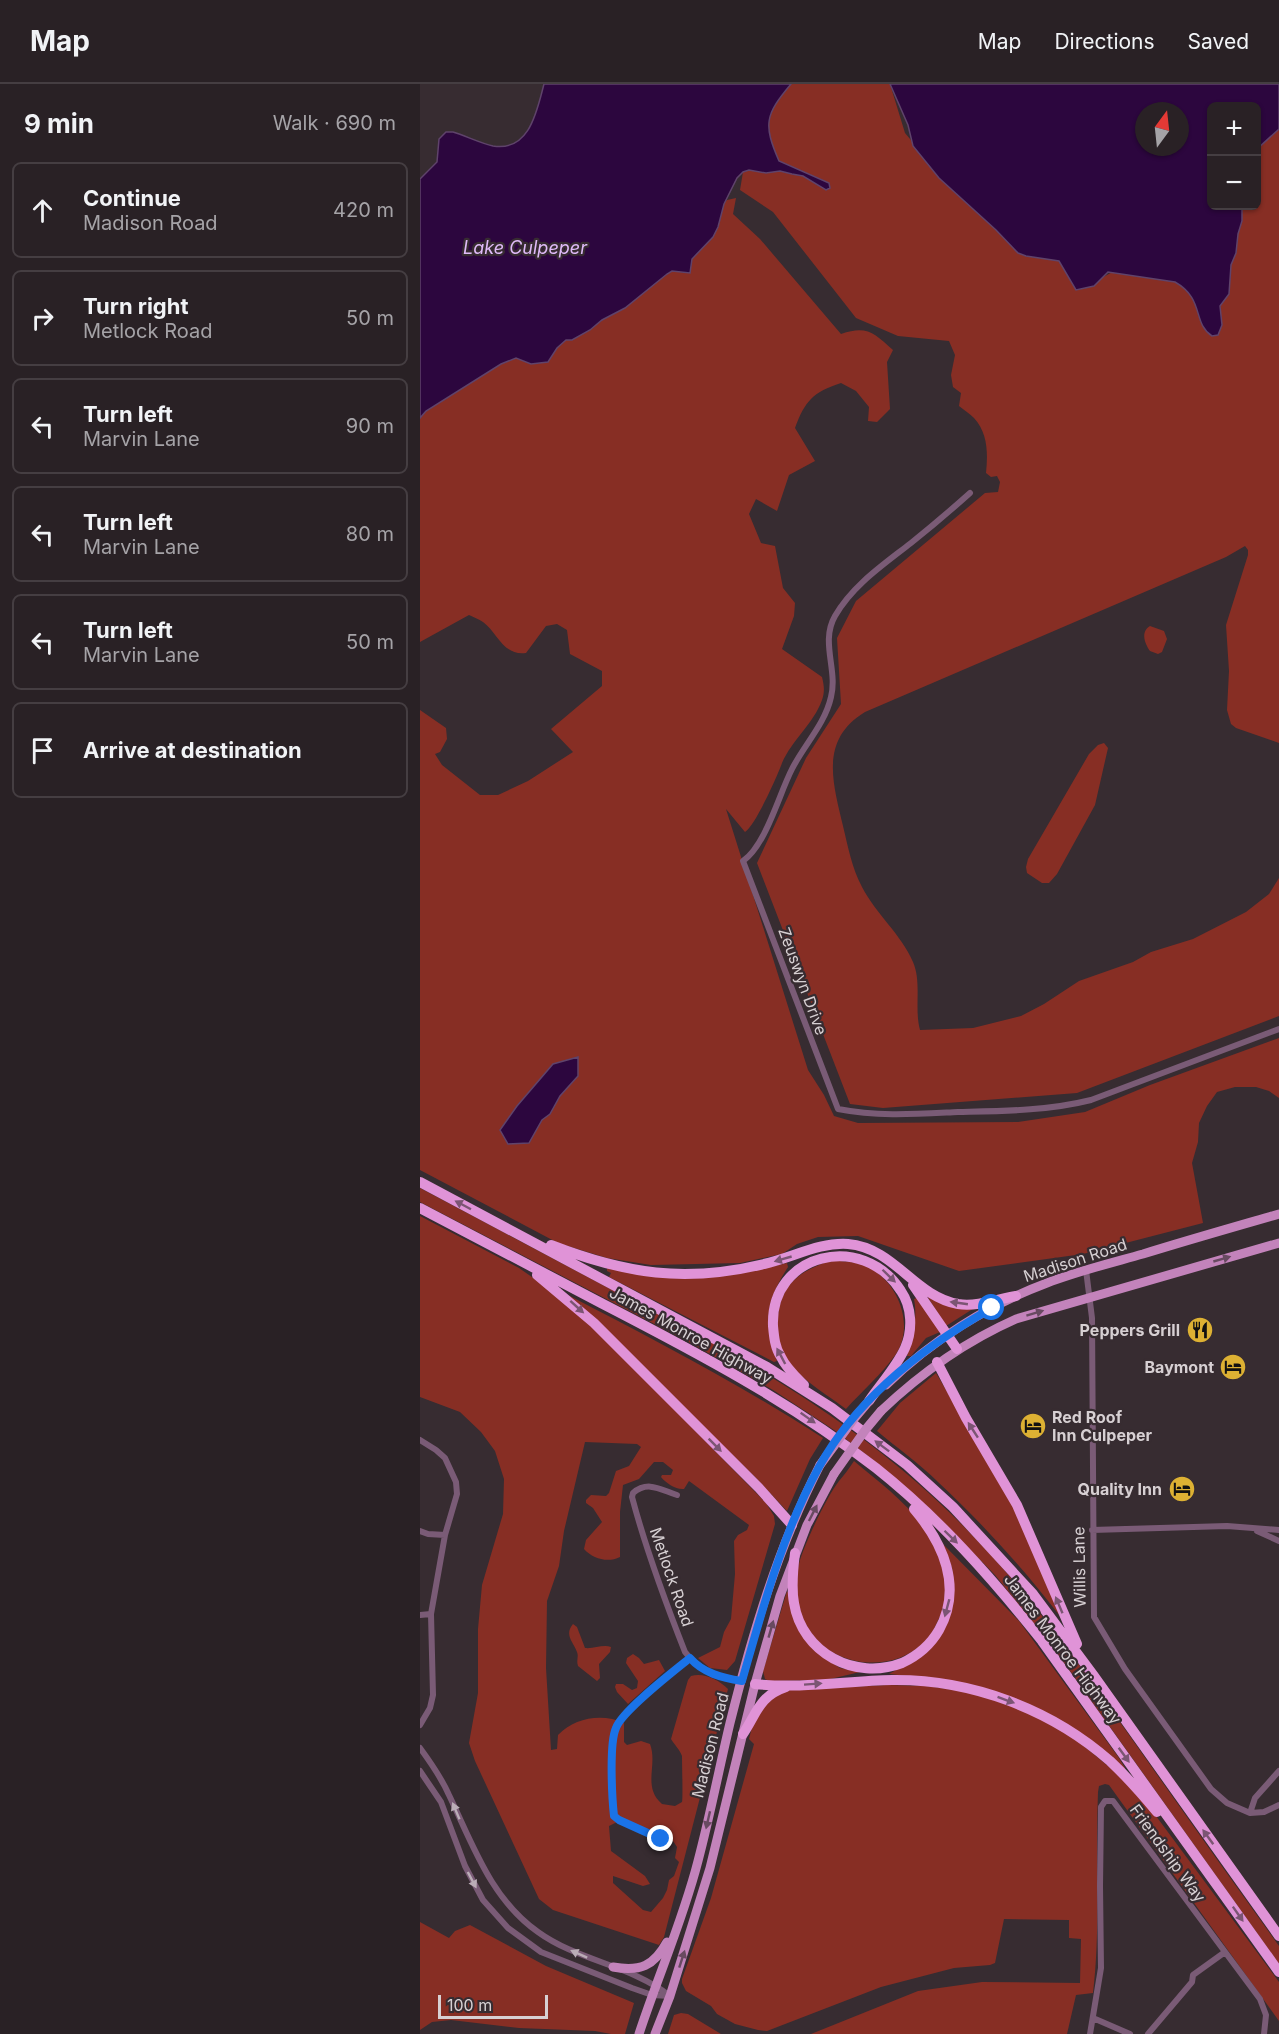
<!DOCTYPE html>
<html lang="en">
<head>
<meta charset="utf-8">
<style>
	body { margin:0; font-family:Inter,sans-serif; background:#31292d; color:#f1f3f6 }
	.controls { position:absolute; right:18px; top:18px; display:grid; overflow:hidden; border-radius:9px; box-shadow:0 2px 4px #0004 }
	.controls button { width:54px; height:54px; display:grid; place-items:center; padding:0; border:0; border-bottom:2px solid #453e42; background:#292125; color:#f1f3f6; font:30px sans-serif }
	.compass { position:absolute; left:715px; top:18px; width:54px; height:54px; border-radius:50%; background:#292125; box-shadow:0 2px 4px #0004; rotate:15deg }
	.scale { position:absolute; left:18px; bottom:15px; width:110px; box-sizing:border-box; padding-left:6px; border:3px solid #d7d0d3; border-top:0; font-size:16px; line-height:21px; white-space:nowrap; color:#d7d0d3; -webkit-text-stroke:4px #372c31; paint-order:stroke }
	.stop { position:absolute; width:18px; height:18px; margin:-14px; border:4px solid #1a73e8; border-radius:50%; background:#fff }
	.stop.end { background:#1a73e8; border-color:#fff; box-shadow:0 2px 6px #0008 }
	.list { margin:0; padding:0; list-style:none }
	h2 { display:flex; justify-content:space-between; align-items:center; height:78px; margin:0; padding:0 24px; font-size:26px }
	h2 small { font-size:20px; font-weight:400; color:#a5a3a7 }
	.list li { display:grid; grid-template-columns:39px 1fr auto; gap:18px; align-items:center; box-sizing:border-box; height:96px; margin:0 12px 12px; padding:0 12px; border:2px solid #453e42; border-radius:9px }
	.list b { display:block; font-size:22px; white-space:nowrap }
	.list p { margin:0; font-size:20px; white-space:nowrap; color:#a5a3a7 }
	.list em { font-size:20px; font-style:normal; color:#a5a3a7 }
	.icon { flex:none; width:33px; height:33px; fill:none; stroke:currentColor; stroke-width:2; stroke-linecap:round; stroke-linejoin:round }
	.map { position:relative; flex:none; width:859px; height:1950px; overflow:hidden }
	header { display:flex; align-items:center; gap:36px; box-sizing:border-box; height:84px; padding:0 30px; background:#292125; border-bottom:2px solid #453e42 }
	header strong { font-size:28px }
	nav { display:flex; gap:33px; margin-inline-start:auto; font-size:21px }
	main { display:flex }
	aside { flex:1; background:#292125 }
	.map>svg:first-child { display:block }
	.green { fill:#872e24; fill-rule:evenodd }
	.water { fill:#2c063e; stroke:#5f436b; stroke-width:1.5; fill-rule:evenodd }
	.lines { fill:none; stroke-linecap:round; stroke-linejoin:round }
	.street { stroke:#7a5b76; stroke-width:6 }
	.primary { stroke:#c383bb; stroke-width:9 }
	.highway { stroke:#e093d7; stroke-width:10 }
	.primary-bridge { stroke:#c383bb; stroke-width:9 }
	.oneway { fill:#7b5573 }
	.oneway2 { fill:#684a61 }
	.oneway3 { fill:#bbadb7 }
	.route { stroke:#1a73e8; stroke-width:8 }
	.labels { text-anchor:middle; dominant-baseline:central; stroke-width:4.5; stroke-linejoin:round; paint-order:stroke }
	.street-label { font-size:16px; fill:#d7d0d3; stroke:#372c31 }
	.poi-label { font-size:16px; font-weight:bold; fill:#d7d0d3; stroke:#372c31; text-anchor:end }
	.water-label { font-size:18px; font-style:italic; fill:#dfbaf8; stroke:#372c31 }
</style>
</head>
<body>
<header>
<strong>Map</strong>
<nav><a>Map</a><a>Directions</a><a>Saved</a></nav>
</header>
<main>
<aside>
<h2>9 min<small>Walk · 690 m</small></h2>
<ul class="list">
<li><svg class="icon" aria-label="ahead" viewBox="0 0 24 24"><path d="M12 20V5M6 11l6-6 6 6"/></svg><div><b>Continue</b><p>Madison Road</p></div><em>420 m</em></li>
<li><svg class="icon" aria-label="right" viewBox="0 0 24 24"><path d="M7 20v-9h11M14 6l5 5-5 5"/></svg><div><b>Turn right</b><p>Metlock Road</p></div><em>50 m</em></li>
<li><svg class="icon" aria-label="left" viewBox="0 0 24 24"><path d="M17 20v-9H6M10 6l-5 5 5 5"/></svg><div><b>Turn left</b><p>Marvin Lane</p></div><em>90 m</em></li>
<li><svg class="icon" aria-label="left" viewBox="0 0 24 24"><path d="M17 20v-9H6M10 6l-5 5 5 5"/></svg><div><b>Turn left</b><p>Marvin Lane</p></div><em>80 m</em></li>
<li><svg class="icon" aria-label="left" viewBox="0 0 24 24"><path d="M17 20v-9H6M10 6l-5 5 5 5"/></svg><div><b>Turn left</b><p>Marvin Lane</p></div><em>50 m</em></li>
<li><svg class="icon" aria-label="arrive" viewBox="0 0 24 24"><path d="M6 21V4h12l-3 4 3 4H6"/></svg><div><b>Arrive at destination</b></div></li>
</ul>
</aside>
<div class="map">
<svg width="859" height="1950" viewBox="0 0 859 1950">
	<rect width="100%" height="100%" fill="#372c31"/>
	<path class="green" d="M359 0H470L485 49 536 110 575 128 596 163 639 177 676 197 698 185 766 200 795 251 816 138 817 122H836L837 59 859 39V659L816 644 811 640 807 626 809 587 806 541 828 471V466L825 462 806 473 445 628C399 656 413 699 423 742 428 763 432 784 442 803 456 830 481 850 493 878 502 899 494 924 500 946L553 944 601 932 624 920 659 897 713 878 731 868 773 855 826 828 849 810 859 794V932L657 1009 463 1024 430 1020 337 779 386 674 421 620 417 554 436 517 565 409 578 408 580 398 577 392 571 393 566 389C568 370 568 349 554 334 550 330 544 326 539 322L541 309 533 303 531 291 535 271 529 257 478 252 436 234 353 128 320 106 323 88Z
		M316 114 313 130 340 155 421 250C447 241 454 249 473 266L467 278 470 325 457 338 448 337 449 323 436 307 421 299C393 308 385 317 375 344L395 377 369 391 357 427 336 415 329 430 341 459 355 462 363 504 375 519 374 532 362 565 402 593C404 601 405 608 402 616 394 639 372 656 362 679 357 693 335 742 325 748L306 725 388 986 404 1011 414 1032 438 1039 598 1038 665 1028 730 1001 859 954V1014L849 1007 836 1003H815L797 1008 787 1022 779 1039 778 1058 772 1079 783 1139 663 1170 539 1187 438 1152 398 1153 377 1160 362 1170 320 1179 231 1181 187 1174 138 1159 0 1086V626L26 644 27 655 20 668 15 670 22 681 60 711H78L108 697 153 668 131 645 182 602V587L150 570 147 546 137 540 126 542 106 569C83 572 78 549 63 538 59 535 53 533 49 531L0 558V333L6 327 81 280 96 274 103 277 287 135 307 116Z
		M730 542 744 547 747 555 742 568 738 570 730 567C725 560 720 548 730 542Z
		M684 659 688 664 675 721 637 790 629 799H622L607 789 606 783 608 775 669 670 678 661Z
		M0 1104 309 1268C388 1314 463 1364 529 1428 601 1497 658 1578 714 1658 762 1726 810 1794 859 1862V1880L633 1563 575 1491 508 1423 452 1375 414 1346 353 1306 267 1257 0 1118Z
		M0 1132 99 1184 152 1221 346 1419 354 1432 355 1440 315 1577 307 1586 290 1584 278 1574 300 1563 304 1548 311 1535 315 1490 314 1457 318 1451 327 1446 329 1441 269 1397 264 1405C256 1406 246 1399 241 1393L242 1391H251L253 1386 243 1378H234L219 1395 203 1401 200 1428V1473C188 1479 173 1475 164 1465L166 1456 182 1438 173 1424 166 1419V1416L171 1411 186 1412 189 1409 196 1387 209 1382 221 1363 217 1360 165 1358 144 1447 139 1482 127 1517 126 1584 131 1666 137 1665 138 1651C155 1633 183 1629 204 1639V1658L207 1661 221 1657 230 1660C238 1681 222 1703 242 1720L255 1722 262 1718C263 1715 262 1676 262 1672 260 1666 254 1660 251 1655L268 1596 271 1592C284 1588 299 1596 308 1605L244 1853 239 1861 133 1826 119 1815 55 1677 49 1659 58 1609V1545L62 1501 83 1430 84 1395 75 1367 61 1348 40 1328 0 1313ZM203 1735 253 1757 257 1763 255 1774 259 1778 254 1792 249 1796 247 1806 243 1814 231 1828 223 1826 193 1799V1792L223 1802 230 1800 225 1792 191 1767 189 1742Z
		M412 1176C422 1178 435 1177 444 1181 476 1194 496 1239 476 1270 462 1290 442 1307 426 1325 407 1311 386 1298 370 1281 361 1271 357 1256 357 1242 359 1202 375 1189 412 1176Z
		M367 1179 368 1183C345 1219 344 1237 357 1277L354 1278 189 1193 191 1189 187 1187V1182L213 1188 351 1183Z
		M148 1211C235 1256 321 1301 403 1354L390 1375 367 1427 336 1394Z
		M507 1212 559 1221 526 1242Z
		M499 1213 520 1248 506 1254 491 1272H487C492 1252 498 1236 494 1215Z
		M516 1289 594 1421 640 1532C603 1484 562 1439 518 1398 499 1379 477 1364 457 1347L480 1319Z
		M434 1377C459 1398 488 1419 506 1447 513 1458 521 1475 525 1488 526 1493 525 1501 525 1506 525 1556 483 1586 436 1577 417 1573 402 1564 391 1549 377 1529 374 1508 378 1484 381 1466 407 1412 419 1397 423 1392 429 1385 434 1377Z
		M518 1455 599 1537 699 1674 705 1684 704 1686 647 1641 507 1594 469 1590 501 1572 534 1503 532 1484Z
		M367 1507 405 1574 420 1584 440 1588 406 1596 349 1597 345 1595 343 1587Z
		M153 1540 157 1543 165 1564C174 1565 183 1560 191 1563L190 1568 179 1580 180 1594 177 1597 158 1582C156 1576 159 1573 157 1568 153 1557 144 1551 153 1540Z
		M213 1570 219 1574 224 1580 239 1576 245 1587 208 1620 197 1608 195 1603 196 1600H203L212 1606 217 1604 218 1597 206 1579 207 1574Z
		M468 1601 507 1602 548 1608 601 1625 648 1649 716 1705 859 1898V1937L689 1701 685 1700 679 1702 678 1708C675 1775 681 1843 673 1909L656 1911 647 1950H391L498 1907 562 1898 660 1899 661 1855 649 1854V1836L584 1835 575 1879 570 1881 534 1884 461 1903 347 1947 338 1946 315 1940 297 1930 291 1922 266 1907 262 1899V1895L291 1814 334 1660 329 1655 333 1639 345 1619 366 1606Z
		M0 1838 29 1854 35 1847 50 1841 126 1882 214 1919 205 1950H191L175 1947 99 1944 31 1936 12 1938 0 1946Z
		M261 1929 268 1930 301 1950H248L254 1931Z"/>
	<path class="water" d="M124 0H371C345 31 343 40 359 77L409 99 410 104 406 106 383 92 372 90 360 87 346 89 329 86 323 88 317 94 304 120 298 143 293 153 272 175 270 189 252 187 247 190 205 224 182 236 170 246 152 256H146L137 264 128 278 111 280 96 274 81 280 6 327 0 334V95L17 78 19 55 26 48H33C46 52 60 59 73 62 110 68 117 26 124 0Z
		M470 0H859V45L837 65 836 22H792V122H822V137L818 150 816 169 811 181 809 210 800 222 802 241 798 251 792 252C772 239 785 215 755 198L688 188 674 202 656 206 639 177 606 172 598 169 576 146 519 94 493 62 488 41ZM724 27H760V63H724Z
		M158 973V992L140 1012 130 1030 122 1036 109 1059 88 1060 80 1046 97 1022 133 980Z"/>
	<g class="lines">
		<path class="street" d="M550 409C531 426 511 443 491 459 463 481 433 501 415 532 400 558 418 586 411 613 405 640 384 661 372 685 359 710 346 761 323 777L418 1025C459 1033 497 1030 538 1028 582 1027 627 1027 671 1016L859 945
			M666 1186 672 1234 674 1533 705 1585 791 1705 807 1719 830 1729
			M0 1356 16 1366 25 1374 36 1398 37 1410 25 1451 11 1530 13 1611 10 1624 0 1641
			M257 1411C241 1406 228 1396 213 1409L212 1413C226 1466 245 1517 265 1568 279 1587 299 1593 322 1597
			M672 1446 807 1442 859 1446
			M0 1447 8 1450 25 1451
			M837 1447 859 1457
			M0 1531 11 1530
			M0 1664C11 1679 22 1695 29 1711 53 1761 71 1815 118 1848 158 1877 211 1881 250 1912
			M0 1687 21 1718 45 1782 63 1816 88 1844 121 1868 212 1904 232 1911 250 1912
			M859 1687 835 1714 830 1729 844 1728 859 1721
			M241 1755 199 1736 194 1732C192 1714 190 1659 196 1644 202 1627 254 1587 270 1574
			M673 1934 710 1950
			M670 1950 681 1884 680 1802 681 1723 685 1717H693L840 1915 846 1931 844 1950
			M728 1950 772 1898 773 1891 805 1868"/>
		<path class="primary" d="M466 1301C511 1257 568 1221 627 1199 658 1187 691 1179 723 1170 768 1156 814 1143 859 1130
			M461 1327C502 1288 544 1258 596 1235L859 1159
			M193 1883C220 1888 234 1882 247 1858
			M219 1950C238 1892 263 1836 278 1777 290 1732 299 1685 310 1639 332 1551 358 1463 400 1381
			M235 1950 250 1912 290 1784 335 1600 360 1512 387 1441 414 1390"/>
		<path class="highway" d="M0 1098 347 1283 412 1324 487 1381 533 1423 613 1510 674 1592 859 1852
			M0 1124C60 1155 120 1187 181 1219 276 1268 371 1318 456 1384 519 1434 572 1494 622 1557L859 1888
			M131 1161C206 1190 265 1199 344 1180 372 1174 399 1158 428 1160 475 1164 494 1212 538 1220 557 1223 578 1215 596 1212
			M117 1191 174 1239 339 1404 372 1441
			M493 1201 537 1265
			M517 1278 546 1334 597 1421 657 1560
			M384 1301C376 1293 366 1284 361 1273 355 1264 354 1253 353 1242 350 1169 443 1147 481 1207 492 1223 493 1246 485 1264 477 1282 460 1301 449 1317
			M375 1469C373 1485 371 1503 374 1519 382 1569 435 1597 482 1579 497 1572 511 1560 519 1546 543 1503 523 1459 494 1425
			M335 1600C381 1605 426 1597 472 1596 551 1595 631 1625 690 1677 707 1693 722 1710 737 1728
			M323 1650C337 1629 339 1612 366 1603"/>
		<path class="primary-bridge" d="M400 1381 433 1336 449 1317
			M414 1390 446 1345 461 1327"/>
	</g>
	<defs><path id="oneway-solid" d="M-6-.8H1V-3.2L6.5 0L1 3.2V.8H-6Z" transform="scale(1.5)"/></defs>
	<g class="oneway">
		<use href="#oneway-solid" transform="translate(43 1121) rotate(-152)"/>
		<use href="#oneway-solid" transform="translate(363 1175) rotate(164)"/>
		<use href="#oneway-solid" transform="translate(469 1192) rotate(44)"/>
		<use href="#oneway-solid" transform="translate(539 1219) rotate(-172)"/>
		<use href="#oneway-solid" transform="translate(157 1223) rotate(42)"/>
		<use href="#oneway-solid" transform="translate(361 1272) rotate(-118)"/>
		<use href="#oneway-solid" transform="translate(388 1334) rotate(35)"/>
		<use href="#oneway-solid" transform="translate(553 1346) rotate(-123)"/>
		<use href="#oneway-solid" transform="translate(295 1361) rotate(45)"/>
		<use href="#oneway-solid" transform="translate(462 1362) rotate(-143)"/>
		<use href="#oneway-solid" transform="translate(531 1453) rotate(44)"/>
		<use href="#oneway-solid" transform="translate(639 1521) rotate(-113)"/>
		<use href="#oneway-solid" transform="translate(527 1524) rotate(105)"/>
		<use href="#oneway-solid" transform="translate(393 1600) rotate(-4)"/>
		<use href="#oneway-solid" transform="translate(586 1616) rotate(20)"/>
		<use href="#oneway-solid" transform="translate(704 1671) rotate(54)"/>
		<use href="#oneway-solid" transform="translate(788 1753) rotate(-126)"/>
		<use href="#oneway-solid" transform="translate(818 1830) rotate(55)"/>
	</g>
	<g class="oneway2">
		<use href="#oneway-solid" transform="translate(802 1175) rotate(-16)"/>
		<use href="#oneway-solid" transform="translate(615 1229) rotate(-17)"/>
		<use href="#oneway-solid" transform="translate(393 1429) rotate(-63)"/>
		<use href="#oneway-solid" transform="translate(351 1545) rotate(-74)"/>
		<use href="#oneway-solid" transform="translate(288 1736) rotate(103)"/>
		<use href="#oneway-solid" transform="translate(262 1875) rotate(-72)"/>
	</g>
	<g class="oneway3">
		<use href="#oneway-solid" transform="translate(36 1727) rotate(-113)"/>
		<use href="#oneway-solid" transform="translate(52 1796) rotate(62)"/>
		<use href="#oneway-solid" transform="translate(159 1870) rotate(-156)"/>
	</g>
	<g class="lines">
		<path class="route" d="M241 1755 199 1736 194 1732C192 1714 189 1659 196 1644 202 1627 254 1587 270 1574 283 1589 302 1594 322 1597 343 1524 362 1450 399 1383 437 1314 505 1262 572 1224"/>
	</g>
	<defs>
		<symbol id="restaurant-disc" viewBox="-11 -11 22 22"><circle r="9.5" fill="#ddb133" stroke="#372c31"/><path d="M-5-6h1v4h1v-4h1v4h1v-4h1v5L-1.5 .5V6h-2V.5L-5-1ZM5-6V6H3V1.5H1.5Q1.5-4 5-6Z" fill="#111"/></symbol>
		<symbol id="hotel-disc" viewBox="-11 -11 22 22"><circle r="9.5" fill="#ddb133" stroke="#372c31"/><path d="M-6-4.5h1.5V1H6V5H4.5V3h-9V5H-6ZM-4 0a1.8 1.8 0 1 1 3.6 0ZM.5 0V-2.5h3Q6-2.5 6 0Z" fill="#111"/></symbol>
	</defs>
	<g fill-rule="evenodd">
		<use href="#restaurant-disc" x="765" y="1231" width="30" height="30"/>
		<use href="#hotel-disc" x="798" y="1268" width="30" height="30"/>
		<use href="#hotel-disc" x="598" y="1327" width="30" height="30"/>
		<use href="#hotel-disc" x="747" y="1390" width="30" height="30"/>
	</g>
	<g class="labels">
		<g class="street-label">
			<text transform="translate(383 897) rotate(70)">Zeuswyn Drive</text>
			<text transform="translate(655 1176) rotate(-18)">Madison Road</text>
			<text transform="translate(271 1251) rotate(29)">James Monroe Highway</text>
			<text transform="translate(659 1483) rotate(-91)">Willis Lane</text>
			<text transform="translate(252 1493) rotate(71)">Metlock Road</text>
			<text transform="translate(643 1565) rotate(53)">James Monroe Highway</text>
			<text transform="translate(290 1661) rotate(-76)">Madison Road</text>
			<text transform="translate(748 1769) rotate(54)">Friendship Way</text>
		</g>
		<g class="poi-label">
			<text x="760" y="1246">Peppers Grill</text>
			<text x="794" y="1283">Baymont</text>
			<text x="632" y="1333" text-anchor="start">Red Roof<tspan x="632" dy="18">Inn Culpeper</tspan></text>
			<text x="742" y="1405">Quality Inn</text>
		</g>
		<g class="water-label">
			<text x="105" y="163">Lake Culpeper</text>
		</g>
	</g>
</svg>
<div class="controls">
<button>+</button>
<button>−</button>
</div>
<svg class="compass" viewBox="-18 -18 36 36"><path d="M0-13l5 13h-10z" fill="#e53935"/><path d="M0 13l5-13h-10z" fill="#a5a3a7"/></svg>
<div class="scale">100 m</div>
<div class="stop" style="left:572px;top:1224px"></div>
<div class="stop end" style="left:241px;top:1755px"></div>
</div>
</main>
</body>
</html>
